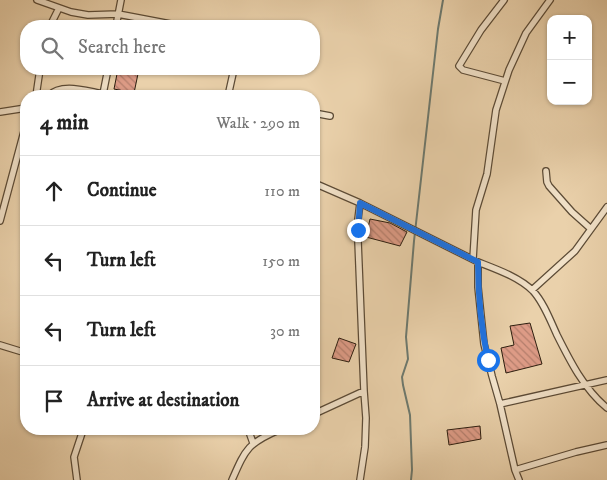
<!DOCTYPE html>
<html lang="en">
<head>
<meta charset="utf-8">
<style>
	body { margin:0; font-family:"IM FELL DW Pica",serif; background:#f6f6f6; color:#222 }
	.controls { position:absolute; right:15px; top:15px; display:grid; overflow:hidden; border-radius:10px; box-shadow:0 1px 4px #0004 }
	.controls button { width:45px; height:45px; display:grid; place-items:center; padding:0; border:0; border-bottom:1px solid #e0e0e0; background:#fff; color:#222; font:25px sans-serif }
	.stop { position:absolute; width:15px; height:15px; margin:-11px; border:4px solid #1a73e8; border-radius:50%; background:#fff }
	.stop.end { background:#1a73e8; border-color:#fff; box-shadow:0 1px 5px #0008 }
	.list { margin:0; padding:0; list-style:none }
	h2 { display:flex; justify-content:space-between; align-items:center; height:65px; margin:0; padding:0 20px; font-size:21px }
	h2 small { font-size:16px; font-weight:400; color:#767676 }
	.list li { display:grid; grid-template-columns:32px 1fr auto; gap:15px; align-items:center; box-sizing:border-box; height:70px; padding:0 20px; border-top:1px solid #e0e0e0 }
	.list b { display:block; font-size:19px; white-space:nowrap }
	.list em { font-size:16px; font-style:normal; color:#767676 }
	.icon { flex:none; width:28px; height:28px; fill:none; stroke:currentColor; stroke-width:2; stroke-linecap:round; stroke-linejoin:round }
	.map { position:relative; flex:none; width:607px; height:480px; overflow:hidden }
	.search { position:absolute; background:#fff; box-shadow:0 1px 4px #0004; left:20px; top:20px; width:300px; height:55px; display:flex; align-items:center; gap:12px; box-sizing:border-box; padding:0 18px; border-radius:20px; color:#767676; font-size:19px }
	.panel { position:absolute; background:#fff; box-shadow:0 1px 4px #0004; left:20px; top:90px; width:300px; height:345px; border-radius:20px }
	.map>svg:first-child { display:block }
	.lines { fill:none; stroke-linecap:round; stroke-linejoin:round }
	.stream { stroke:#6d796e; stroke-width:2 }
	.building { fill:url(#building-back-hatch); stroke:#2d1e0f }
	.street-casing { stroke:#5c4b36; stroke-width:8 }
	.street { stroke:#f1e1c8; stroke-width:5.5 }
	.route { stroke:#1a73e8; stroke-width:6 }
</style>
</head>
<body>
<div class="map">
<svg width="607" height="480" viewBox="0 0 607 480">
	<defs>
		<pattern id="building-back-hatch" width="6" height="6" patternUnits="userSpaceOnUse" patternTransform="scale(1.25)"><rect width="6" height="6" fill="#dd9b86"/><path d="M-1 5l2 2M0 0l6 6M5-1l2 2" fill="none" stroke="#b47e6c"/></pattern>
	</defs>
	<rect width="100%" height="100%" fill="#ead1ab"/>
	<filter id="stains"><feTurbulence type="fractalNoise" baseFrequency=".004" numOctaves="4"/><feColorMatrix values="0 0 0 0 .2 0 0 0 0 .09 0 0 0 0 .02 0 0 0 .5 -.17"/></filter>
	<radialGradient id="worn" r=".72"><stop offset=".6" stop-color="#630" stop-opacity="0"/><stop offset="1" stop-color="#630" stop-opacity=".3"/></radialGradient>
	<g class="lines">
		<path class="stream" d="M411 480 412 470 410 415 403 385 402 377 408 359 406 337 414 241 438 29 443 0"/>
	</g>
	<path class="building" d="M118 69H139L134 93 114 89Z
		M370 219 390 223 407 232 400 246 366 237Z
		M530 323 542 364 506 373 501 348 514 345 510 326Z
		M339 338 356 344 349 362 332 358Z
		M480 426 481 439 449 445 447 430Z"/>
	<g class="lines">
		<defs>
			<path id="street" d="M37 0 71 12 88 15 118 14 181 26
				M504 0 481 30 459 66 463 70 505 81
				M50 26 59 8
				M116 26 121 0
				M108 69 103 94 111 96
				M36 96 40 69
				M48 96C62 82 86 91 103 94
				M228 96 234 69
				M0 112 26 108
				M314 113 330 116
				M546 171 547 182 549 186 572 212 591 229
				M314 183 360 203 358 219V241L364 391 314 414
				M360 203 478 262C496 269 519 277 533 291 544 303 550 320 557 335 570 361 584 389 607 408
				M0 221 26 124
				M473 259 476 210 487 174 496 110 509 70 526 33 550 0
				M478 262V287L484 344 492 376 500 404 515 470 519 480
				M532 290 575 251 607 207
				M0 345 26 353
				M500 404 607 380
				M248 429 253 443
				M515 470 576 452 607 445
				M77 480 74 457 82 433 81 429
				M232 480C246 448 248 443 281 429
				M360 480 365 447 366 418 364 391"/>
		</defs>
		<use href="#street" class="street-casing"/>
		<use href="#street" class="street"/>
	</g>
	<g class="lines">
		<path class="route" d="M358 230 360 203 478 262C478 295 481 328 488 360"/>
	</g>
	<rect width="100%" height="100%" filter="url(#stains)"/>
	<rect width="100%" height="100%" fill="url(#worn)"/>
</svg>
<div class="controls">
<button>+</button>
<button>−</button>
</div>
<div class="stop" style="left:488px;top:360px"></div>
<div class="stop end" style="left:358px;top:230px"></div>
<div class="search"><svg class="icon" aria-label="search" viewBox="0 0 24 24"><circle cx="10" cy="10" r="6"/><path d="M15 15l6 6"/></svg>Search here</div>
<section class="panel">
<h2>4 min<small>Walk · 290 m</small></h2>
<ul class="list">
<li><svg class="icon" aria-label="ahead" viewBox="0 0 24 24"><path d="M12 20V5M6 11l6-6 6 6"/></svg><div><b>Continue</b></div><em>110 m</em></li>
<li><svg class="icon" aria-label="left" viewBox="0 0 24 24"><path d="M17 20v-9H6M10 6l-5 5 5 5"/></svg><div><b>Turn left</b></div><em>150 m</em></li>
<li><svg class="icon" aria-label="left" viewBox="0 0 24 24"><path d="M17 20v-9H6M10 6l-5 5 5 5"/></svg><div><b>Turn left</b></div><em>30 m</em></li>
<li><svg class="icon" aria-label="arrive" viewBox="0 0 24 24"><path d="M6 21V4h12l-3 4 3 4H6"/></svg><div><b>Arrive at destination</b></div></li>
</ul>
</section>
</div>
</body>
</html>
